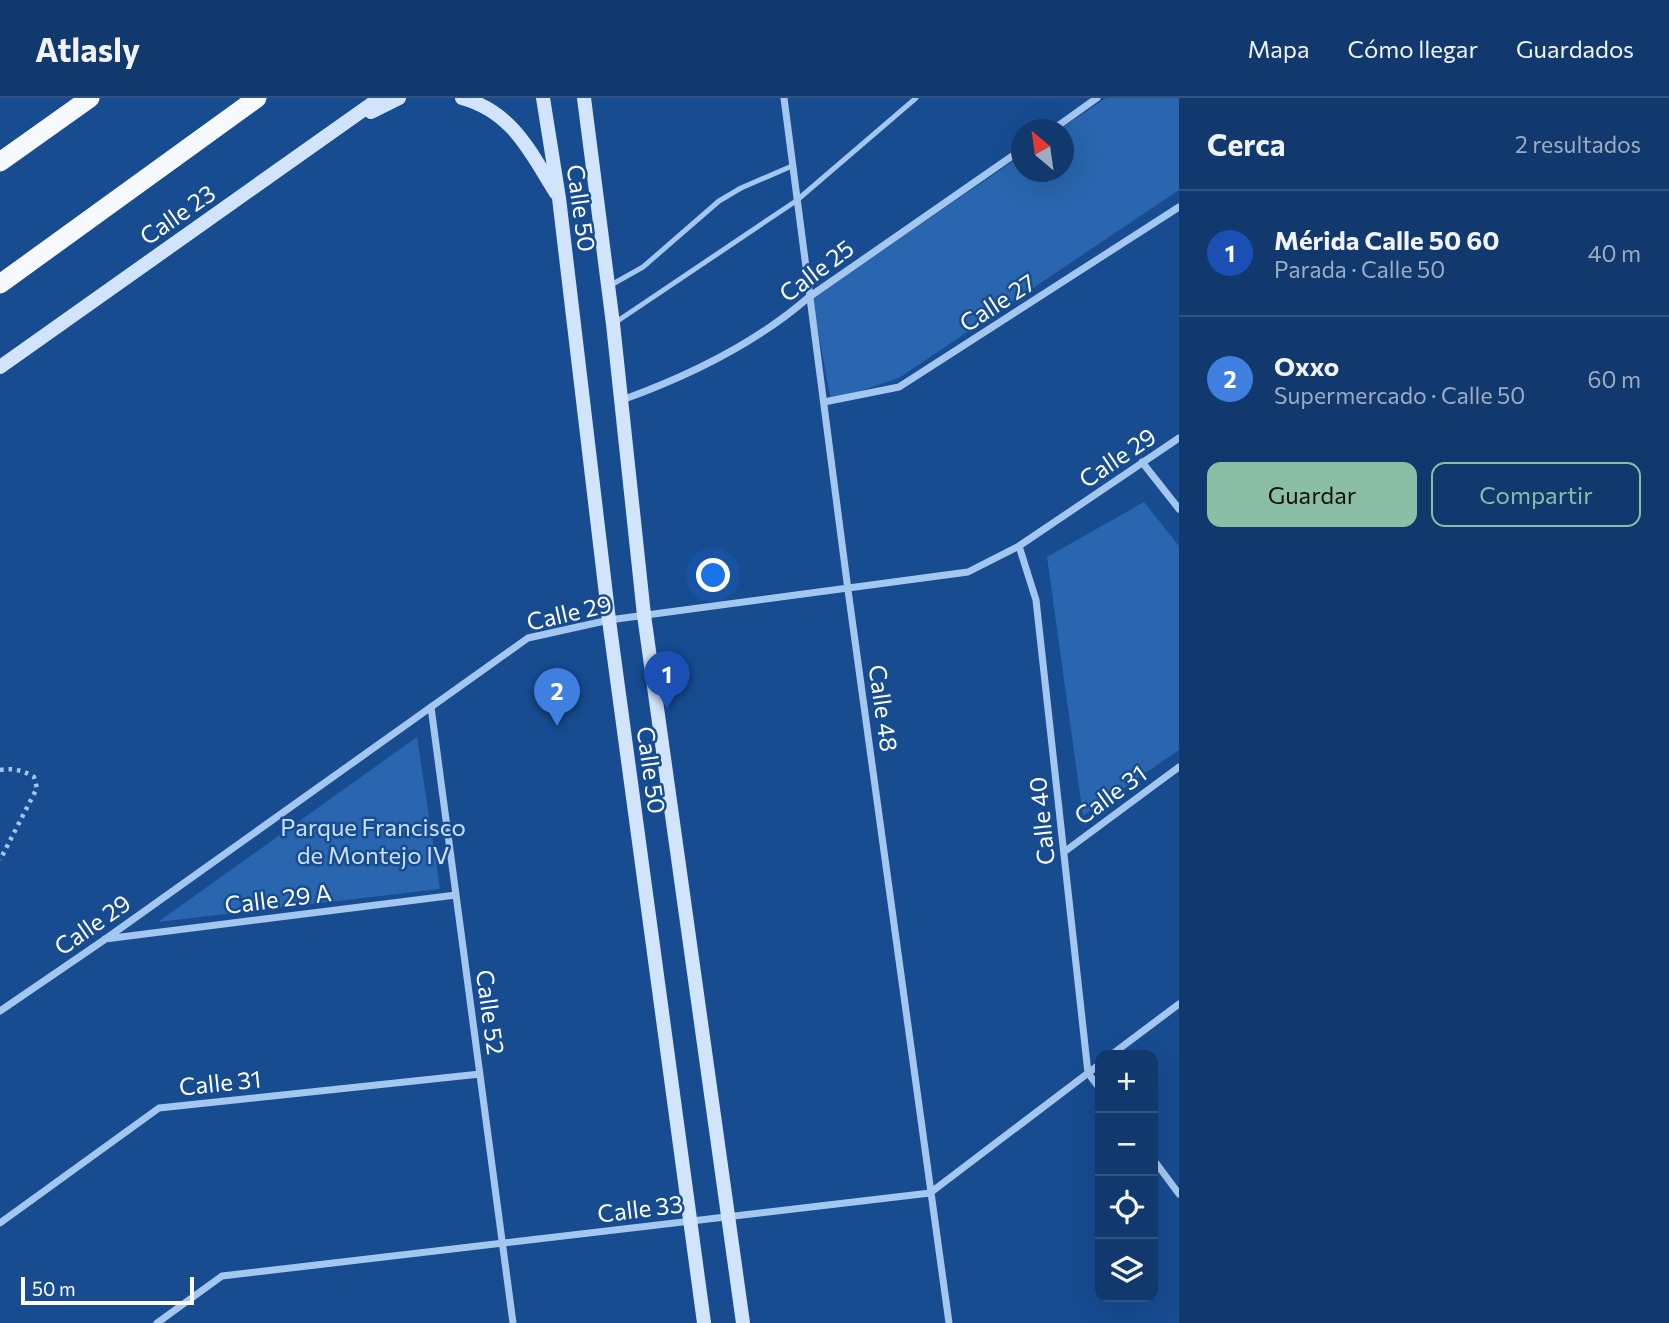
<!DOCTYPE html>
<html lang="es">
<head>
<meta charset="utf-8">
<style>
	body { margin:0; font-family:Commissioner,sans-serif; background:#1e4475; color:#f1f3f6 }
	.controls { position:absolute; right:21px; bottom:21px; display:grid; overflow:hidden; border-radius:14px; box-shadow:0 7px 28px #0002 }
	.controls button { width:63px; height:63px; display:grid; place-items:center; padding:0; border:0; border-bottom:2px solid #305380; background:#11396d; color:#f1f3f6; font:35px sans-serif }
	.compass { position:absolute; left:1011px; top:21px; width:63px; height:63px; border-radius:50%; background:#11396d; box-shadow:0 7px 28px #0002; rotate:331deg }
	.scale { position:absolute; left:21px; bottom:18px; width:173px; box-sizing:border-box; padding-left:7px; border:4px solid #fff; border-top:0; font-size:19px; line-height:24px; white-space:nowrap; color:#fff; -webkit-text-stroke:5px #174c91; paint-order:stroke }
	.you { position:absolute; left:714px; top:478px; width:24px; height:24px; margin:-18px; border:5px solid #fff; border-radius:50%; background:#1a73e8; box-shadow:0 0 0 10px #1a73e833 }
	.badge { display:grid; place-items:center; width:46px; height:46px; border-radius:50%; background:#8abfa5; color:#fff; font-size:23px; font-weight:700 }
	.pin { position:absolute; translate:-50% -58px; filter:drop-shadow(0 2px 4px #0008) }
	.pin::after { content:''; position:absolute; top:37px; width:24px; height:21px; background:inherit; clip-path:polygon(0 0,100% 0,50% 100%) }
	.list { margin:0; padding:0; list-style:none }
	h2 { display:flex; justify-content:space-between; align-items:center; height:91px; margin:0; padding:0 28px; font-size:30px }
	h2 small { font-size:23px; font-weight:400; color:#9cacc2 }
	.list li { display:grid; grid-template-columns:46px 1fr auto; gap:21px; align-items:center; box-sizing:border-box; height:126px; padding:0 28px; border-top:2px solid #305380 }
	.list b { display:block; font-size:26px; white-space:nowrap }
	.list p { margin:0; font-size:23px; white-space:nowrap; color:#9cacc2 }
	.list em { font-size:23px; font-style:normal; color:#9cacc2 }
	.actions { display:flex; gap:14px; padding:21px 28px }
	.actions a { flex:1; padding:16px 0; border:2px solid #8abfa5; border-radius:14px; text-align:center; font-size:24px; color:#8abfa5 }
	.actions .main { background:#8abfa5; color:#111 }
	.icon { flex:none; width:38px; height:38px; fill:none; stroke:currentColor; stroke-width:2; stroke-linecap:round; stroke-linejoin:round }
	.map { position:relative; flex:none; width:1179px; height:1225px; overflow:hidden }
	header { display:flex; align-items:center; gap:42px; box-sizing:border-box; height:98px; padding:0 35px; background:#11396d; border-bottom:2px solid #305380 }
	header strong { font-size:33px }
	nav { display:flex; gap:38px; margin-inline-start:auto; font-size:24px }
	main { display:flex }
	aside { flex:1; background:#11396d }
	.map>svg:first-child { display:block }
	.green { fill:#2966af }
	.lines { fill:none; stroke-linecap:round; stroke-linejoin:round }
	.path { stroke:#a4c7f0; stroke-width:4.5; stroke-dasharray:3.5 5; stroke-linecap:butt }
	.service { stroke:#a4c7f0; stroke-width:5 }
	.minor { stroke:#a4c7f0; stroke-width:7 }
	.secondary { stroke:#d2e4fb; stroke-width:14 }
	.trunk { stroke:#f6faff; stroke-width:19 }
	.labels { text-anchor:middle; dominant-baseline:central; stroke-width:5; stroke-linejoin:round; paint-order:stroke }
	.street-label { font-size:24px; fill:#fff; stroke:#174c91 }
	.park-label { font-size:24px; fill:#cbe1fb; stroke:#174c91 }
</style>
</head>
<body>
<header>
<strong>Atlasly</strong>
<nav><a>Mapa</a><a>Cómo llegar</a><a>Guardados</a></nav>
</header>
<main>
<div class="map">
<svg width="1179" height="1225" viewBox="0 0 1179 1225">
	<rect width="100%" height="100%" fill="#174c91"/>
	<path class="green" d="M1106 0H1179V92L899 280 831 303 812 200 1021 58V74H1064V32L1060 31Z
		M1144 404 1179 448V652L1083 718 1047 459Z
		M417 639 440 791 158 824Z"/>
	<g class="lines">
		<path class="path" d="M0 672C14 670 22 672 34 679L37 690 0 762"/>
		<path class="service" d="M611 187 643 169 719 103 741 90 792 68
			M616 224 796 103 916 0"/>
		<path class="minor" d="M784 0 848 492 949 1225
			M1052 32 1097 0
			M622 302C689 278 755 246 809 199L1021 52
			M824 304 899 289 1179 109
			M1142 364 1179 411
			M1019 448 1036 502 1088 975 1100 991
			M431 609 513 1225
			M1064 754 1179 669
			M105 841 456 797
			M0 913 104 842 528 540 609 522 968 474 1019 448 1179 340
			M1111 957 1179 906
			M1153 1061 1179 1096
			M0 1125 159 1010 480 976
			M157 1225 222 1178 930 1095 1100 966"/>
		<path class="secondary" d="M462 0C513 14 530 54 556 95
			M543 0 559 100 609 522 704 1225
			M584 0 613 226 644 517 743 1225
			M371 14 399 0
			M0 269 380 0"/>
		<path class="trunk" d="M0 64 90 0
			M0 186 257 0"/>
	</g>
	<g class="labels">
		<g class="street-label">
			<text transform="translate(582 110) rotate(82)">Calle 50</text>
			<text transform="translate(177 116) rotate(-35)">Calle 23</text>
			<text transform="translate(816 172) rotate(-37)">Calle 25</text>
			<text transform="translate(997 204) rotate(-33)">Calle 27</text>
			<text transform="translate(1117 359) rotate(-34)">Calle 29</text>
			<text transform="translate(569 514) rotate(-13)">Calle 29</text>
			<text transform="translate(884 610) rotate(82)">Calle 48</text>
			<text transform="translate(652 672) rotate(82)">Calle 50</text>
			<text transform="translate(1110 696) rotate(-36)">Calle 31</text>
			<text transform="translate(1041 723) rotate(-96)">Calle 40</text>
			<text transform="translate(278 800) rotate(-7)">Calle 29 A</text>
			<text transform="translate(92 826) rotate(-35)">Calle 29</text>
			<text transform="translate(491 914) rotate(82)">Calle 52</text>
			<text transform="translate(220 984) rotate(-6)">Calle 31</text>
			<text transform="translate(640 1110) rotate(-7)">Calle 33</text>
		</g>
		<g class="park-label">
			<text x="373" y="728">Parque Francisco<tspan x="373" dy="28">de Montejo IV</tspan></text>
		</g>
	</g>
</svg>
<div class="controls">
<button>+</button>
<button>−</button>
<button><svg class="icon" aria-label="locate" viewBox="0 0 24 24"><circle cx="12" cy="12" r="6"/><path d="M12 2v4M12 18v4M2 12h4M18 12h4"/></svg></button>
<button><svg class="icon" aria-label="layers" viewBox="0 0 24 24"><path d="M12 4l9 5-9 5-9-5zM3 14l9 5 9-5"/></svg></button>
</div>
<svg class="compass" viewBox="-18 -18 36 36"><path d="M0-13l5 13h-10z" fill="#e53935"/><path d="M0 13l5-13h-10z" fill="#9cacc2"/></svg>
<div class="scale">50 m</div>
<div class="you"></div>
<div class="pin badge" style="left:667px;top:611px;background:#1a4fb4">1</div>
<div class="pin badge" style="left:557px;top:628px;background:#3f7fe0">2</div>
</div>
<aside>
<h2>Cerca<small>2 resultados</small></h2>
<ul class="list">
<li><span class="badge" style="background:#1a4fb4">1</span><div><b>Mérida Calle 50 60</b><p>Parada · Calle 50</p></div><em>40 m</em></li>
<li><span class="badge" style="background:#3f7fe0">2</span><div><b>Oxxo</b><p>Supermercado · Calle 50</p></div><em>60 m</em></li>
</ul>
<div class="actions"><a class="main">Guardar</a><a>Compartir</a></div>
</aside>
</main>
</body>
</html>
